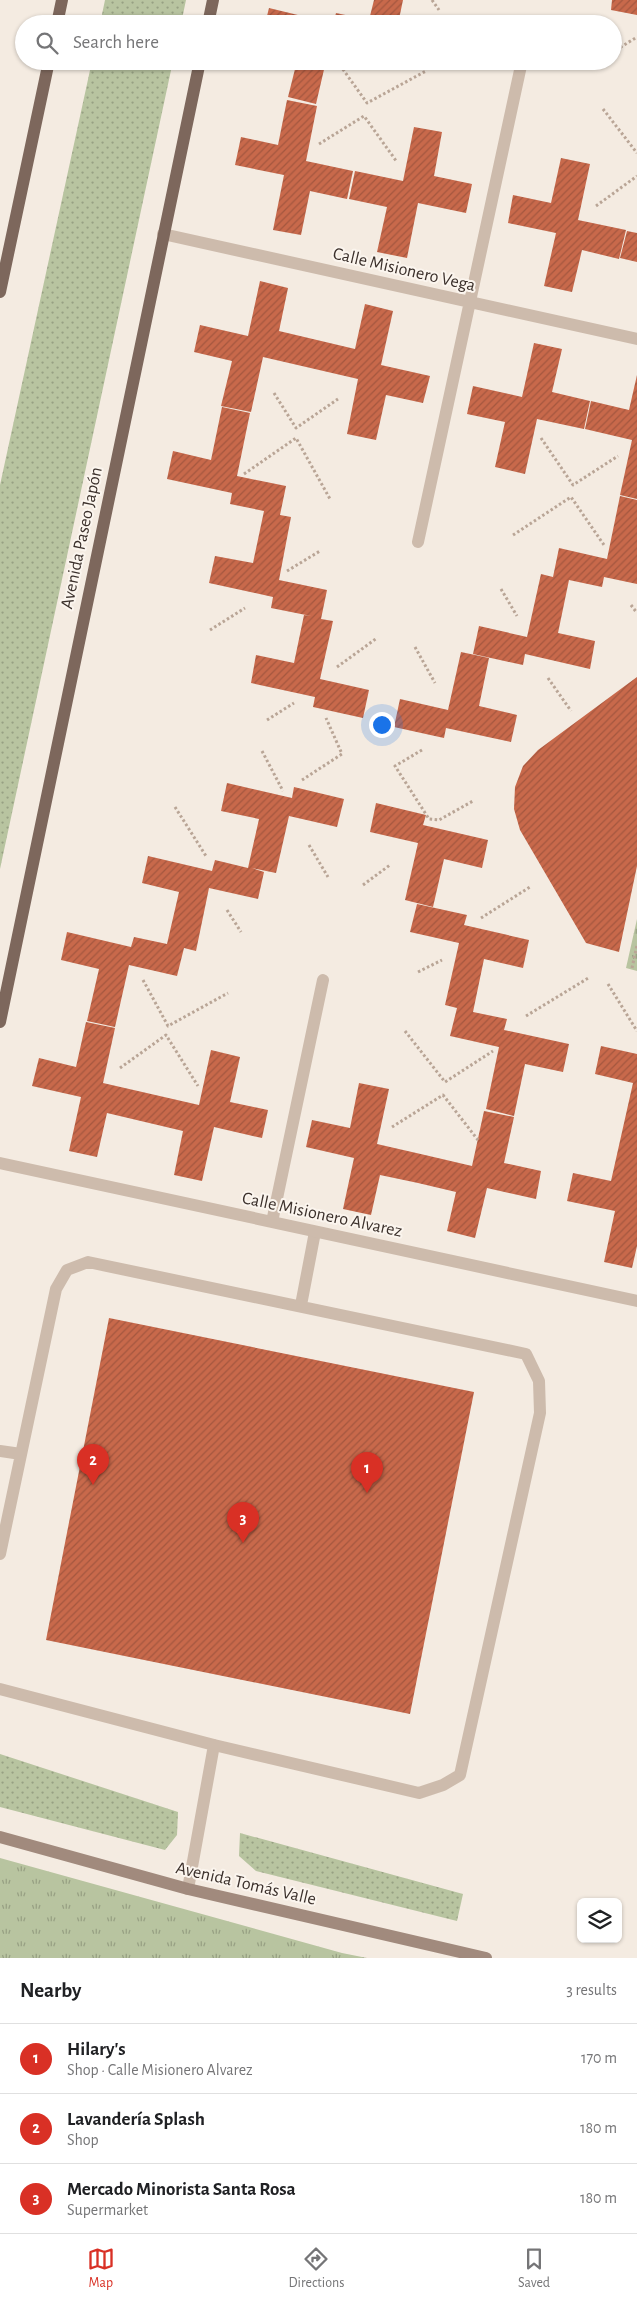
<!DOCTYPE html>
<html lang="en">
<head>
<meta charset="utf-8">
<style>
	body { margin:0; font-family:"Alegreya Sans",sans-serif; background:#f6f6f6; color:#202124 }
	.controls { position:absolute; right:15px; bottom:15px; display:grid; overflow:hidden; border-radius:8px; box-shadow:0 1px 4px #0004 }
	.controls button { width:45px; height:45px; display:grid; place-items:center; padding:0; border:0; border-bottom:1px solid #e0e0e0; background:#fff; color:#202124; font:25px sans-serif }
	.you { position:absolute; left:381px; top:724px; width:18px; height:18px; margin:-12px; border:4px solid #fff; border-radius:50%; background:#1a73e8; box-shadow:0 0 0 8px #1a73e833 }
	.badge { display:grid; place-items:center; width:32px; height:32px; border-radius:50%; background:#d93025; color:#fff; font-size:16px; font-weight:700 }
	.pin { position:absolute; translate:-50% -41px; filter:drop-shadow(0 1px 2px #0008) }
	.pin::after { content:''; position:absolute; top:26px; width:18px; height:15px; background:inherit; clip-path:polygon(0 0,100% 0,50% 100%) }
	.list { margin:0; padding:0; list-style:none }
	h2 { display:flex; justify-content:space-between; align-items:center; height:65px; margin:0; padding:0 20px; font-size:21px }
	h2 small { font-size:16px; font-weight:400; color:#757577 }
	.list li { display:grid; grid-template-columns:32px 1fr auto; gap:15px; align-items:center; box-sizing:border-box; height:70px; padding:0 20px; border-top:1px solid #e0e0e0 }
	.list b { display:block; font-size:19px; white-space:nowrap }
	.list p { margin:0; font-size:16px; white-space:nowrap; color:#757577 }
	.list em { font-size:16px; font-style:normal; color:#757577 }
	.icon { flex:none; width:28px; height:28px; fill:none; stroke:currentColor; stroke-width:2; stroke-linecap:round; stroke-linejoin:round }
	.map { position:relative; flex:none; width:637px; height:1958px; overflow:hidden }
	.search { position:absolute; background:#fff; box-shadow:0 1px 4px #0004; left:15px; right:15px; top:15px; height:55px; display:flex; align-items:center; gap:12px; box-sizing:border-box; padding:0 18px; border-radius:28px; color:#757577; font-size:19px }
	.sheet { height:275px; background:#fff }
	nav { display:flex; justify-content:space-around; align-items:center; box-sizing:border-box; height:70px; border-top:1px solid #e0e0e0; background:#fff; font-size:14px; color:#757577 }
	nav a { display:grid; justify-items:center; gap:2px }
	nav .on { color:#d93025 }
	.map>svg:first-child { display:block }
	.grass { fill:url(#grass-dots) }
	.park { fill:url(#park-tufts) }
	.building { fill:url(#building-hatch) }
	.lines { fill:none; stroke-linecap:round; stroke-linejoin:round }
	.path { stroke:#b9a596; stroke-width:3; stroke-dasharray:2.5 2.5; stroke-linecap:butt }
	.service { stroke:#cdbbac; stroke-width:12 }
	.minor { stroke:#cdbbac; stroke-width:12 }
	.secondary { stroke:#a18a7d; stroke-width:12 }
	.primary { stroke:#7d675c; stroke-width:12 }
	.labels { text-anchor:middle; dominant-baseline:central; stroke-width:4; stroke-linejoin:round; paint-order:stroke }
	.street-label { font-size:18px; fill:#3b302b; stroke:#fbf5ee }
</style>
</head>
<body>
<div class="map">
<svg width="637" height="1958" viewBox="0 0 637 1958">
	<defs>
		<pattern id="grass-dots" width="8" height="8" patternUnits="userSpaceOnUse" patternTransform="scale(1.25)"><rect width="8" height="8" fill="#b8c4a0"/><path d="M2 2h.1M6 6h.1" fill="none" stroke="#97a083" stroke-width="1.8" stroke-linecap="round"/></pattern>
		<pattern id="park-tufts" width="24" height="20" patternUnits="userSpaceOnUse" patternTransform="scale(1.25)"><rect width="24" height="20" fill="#b8c4a0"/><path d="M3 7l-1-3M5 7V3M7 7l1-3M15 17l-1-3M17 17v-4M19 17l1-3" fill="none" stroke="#97a083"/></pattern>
		<pattern id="building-hatch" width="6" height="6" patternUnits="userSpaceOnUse" patternTransform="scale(1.25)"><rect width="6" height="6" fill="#c8694b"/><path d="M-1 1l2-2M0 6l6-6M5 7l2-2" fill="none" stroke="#a4573f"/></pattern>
	</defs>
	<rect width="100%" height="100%" fill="#f4ebe1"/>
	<path class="grass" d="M105 0H186L181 24H100Z
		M92 61H173L0 869V485Z
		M0 1754 178 1812 177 1835 165 1850 0 1807Z
		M240 1833 463 1894 457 1921 256 1871 239 1856Z"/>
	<path class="park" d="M637 919V971L626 968Z
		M0 1858 342 1953 367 1958H0Z"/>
	<path class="building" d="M374 0H403L398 24H333L336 13 369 20Z
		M612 0H637V15L611 10Z
		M269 8 331 23V24H265Z
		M297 61H326L316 104 288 97Z
		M287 100 317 106 306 161 353 171 347 199 310 191 301 235 273 230 284 175 235 165 241 137 278 145Z
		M414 127 442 132 434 176 472 184 466 213 418 203 407 258 377 252 387 207 349 199 355 171 403 181Z
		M561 158 590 164 578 220 626 230 619 259 582 250 572 292 544 286 556 233 508 223 513 195 551 203Z
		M627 231 637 233V262L620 258Z
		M260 281 288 288 279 331 355 349 365 304 393 311 381 365 430 376 423 403 386 395 376 440 347 434 358 379 263 357 251 412 221 406 232 361 194 352 200 325 248 336Z
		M534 343 562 349 552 392 590 401 584 429 537 419 525 474 495 467 505 422 467 414 473 386 522 397Z
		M637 375V499L620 495 632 440 585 429 591 401 629 410Z
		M222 407 250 413 237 476 286 486 280 515 291 517 279 580 327 590 321 619 333 621 320 679 369 690 363 718 313 707 315 697 251 683 256 655 294 663 304 615 311 616 271 608 273 597 209 583 215 556 253 563 264 511 230 504 232 493 167 479 173 451 211 460Z
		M620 496 637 500V584L604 577 602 587 569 580 558 633 595 641 590 669 525 654 523 665 473 654 479 626 527 637 541 574 553 577 559 548 607 559Z
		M461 652 489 658 479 706 517 715 511 742 446 728 444 738 394 727 400 699 448 710Z
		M637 677V866L619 952 586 943 520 830 514 809 515 787 523 766 538 750Z
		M227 783 292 798 294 787 344 799 337 827 289 816 276 873 252 868 264 872 258 899 209 888 196 951 184 948 177 976 129 965 115 1027 87 1021 99 969 61 960 67 932 131 947 134 937 167 944 179 892 142 883 148 856 212 871 215 860 248 868 259 819 221 811Z
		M376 803 426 815 423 825 488 840 482 868 444 859 433 907 405 900 418 843 370 832Z
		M417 904 467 915 464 925 529 940 523 968 484 959 473 1012 507 1019 504 1030 569 1044 563 1072 525 1064 514 1116 486 1109 499 1047 450 1036 457 1008 445 1005 459 943 410 932Z
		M86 1022 115 1028 103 1083 199 1105 211 1050 240 1057 230 1102 268 1110 262 1138 214 1127 202 1181 174 1175 183 1131 107 1113 97 1157 69 1151 81 1097 32 1086 39 1058 76 1067Z
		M601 1046 637 1054V1246L632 1268 604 1262 615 1211 567 1201 573 1173 611 1181 633 1083 595 1074Z
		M359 1083 389 1089 377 1144 425 1155 472 1166 484 1111 514 1117 504 1163 541 1171 536 1199 487 1188 475 1238 447 1231 456 1192 418 1183 380 1175 371 1215 343 1209 354 1158 306 1147 312 1120 350 1128Z
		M109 1318 474 1392 410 1714 46 1640Z"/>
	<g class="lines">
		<path class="path" d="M432 0 439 10
			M616 50 637 37
			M337 61 367 103 426 71
			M603 109 637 153
			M319 144 364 116 397 162
			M596 206 637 176
			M274 393 296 428 338 399
			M541 438 573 485 618 456
			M244 474 296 438 330 499
			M513 535 571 497 604 545
			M287 571 320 551
			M501 589 517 616
			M631 605 637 613
			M210 630 245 608
			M415 647 435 683
			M337 667 377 638
			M548 678 571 711
			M267 720 294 703
			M422 750 395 766 429 819 439 820 473 801
			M262 751 283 791
			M302 780 342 754 326 718
			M175 807 206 856
			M309 845 328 877
			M363 885 390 865
			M227 910 241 932
			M481 918 530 887
			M632 968 637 945
			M418 972 442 960
			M143 980 168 1026 228 993
			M608 984 637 1031
			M526 1016 590 977
			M405 1031 445 1082 493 1051
			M120 1068 166 1035 198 1086
			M392 1127 443 1095 478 1140"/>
		<path class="service" d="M301 1305 315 1232
			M0 1451 21 1454
			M0 1554 56 1289 67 1270 88 1262 526 1354 539 1381 540 1413 460 1775 443 1785 419 1793 214 1745 0 1689
			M188 1889 214 1745"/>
		<path class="minor" d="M163 234 637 339
			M418 542 522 61
			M0 1163 637 1301
			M272 1222 323 980"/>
		<path class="secondary" d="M0 1837 188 1889 486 1958"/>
		<path class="primary" d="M57 24 62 0
			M208 24 213 0
			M0 292 49 61
			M0 1022 200 61"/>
	</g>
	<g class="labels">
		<g class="street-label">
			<text transform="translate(404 270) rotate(13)">Calle Misionero Vega</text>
			<text transform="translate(82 538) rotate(-78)">Avenida Paseo Japón</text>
			<text transform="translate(322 1215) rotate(12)">Calle Misionero Alvarez</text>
			<text transform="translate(246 1884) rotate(13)">Avenida Tomás Valle</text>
		</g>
	</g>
</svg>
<div class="controls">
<button><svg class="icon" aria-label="layers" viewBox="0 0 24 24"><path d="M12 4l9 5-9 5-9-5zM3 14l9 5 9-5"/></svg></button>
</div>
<div class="you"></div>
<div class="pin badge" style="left:367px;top:1493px">1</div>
<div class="pin badge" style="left:93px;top:1485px">2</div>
<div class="pin badge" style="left:243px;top:1543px">3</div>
<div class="search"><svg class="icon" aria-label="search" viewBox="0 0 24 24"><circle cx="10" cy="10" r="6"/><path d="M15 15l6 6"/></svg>Search here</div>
</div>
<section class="sheet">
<h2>Nearby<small>3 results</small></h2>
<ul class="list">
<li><span class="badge">1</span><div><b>Hilary's</b><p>Shop · Calle Misionero Alvarez</p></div><em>170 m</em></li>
<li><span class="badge">2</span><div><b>Lavandería Splash</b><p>Shop</p></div><em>180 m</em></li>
<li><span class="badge">3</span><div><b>Mercado Minorista Santa Rosa</b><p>Supermarket</p></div><em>180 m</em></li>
</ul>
</section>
<nav>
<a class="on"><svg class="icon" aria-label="map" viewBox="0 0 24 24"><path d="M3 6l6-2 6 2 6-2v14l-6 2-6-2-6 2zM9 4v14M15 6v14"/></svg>Map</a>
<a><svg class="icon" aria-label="directions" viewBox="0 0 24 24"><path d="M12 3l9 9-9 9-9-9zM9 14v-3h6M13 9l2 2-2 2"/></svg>Directions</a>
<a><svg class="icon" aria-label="saved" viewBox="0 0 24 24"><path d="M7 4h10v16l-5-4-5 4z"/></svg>Saved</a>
</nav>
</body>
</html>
